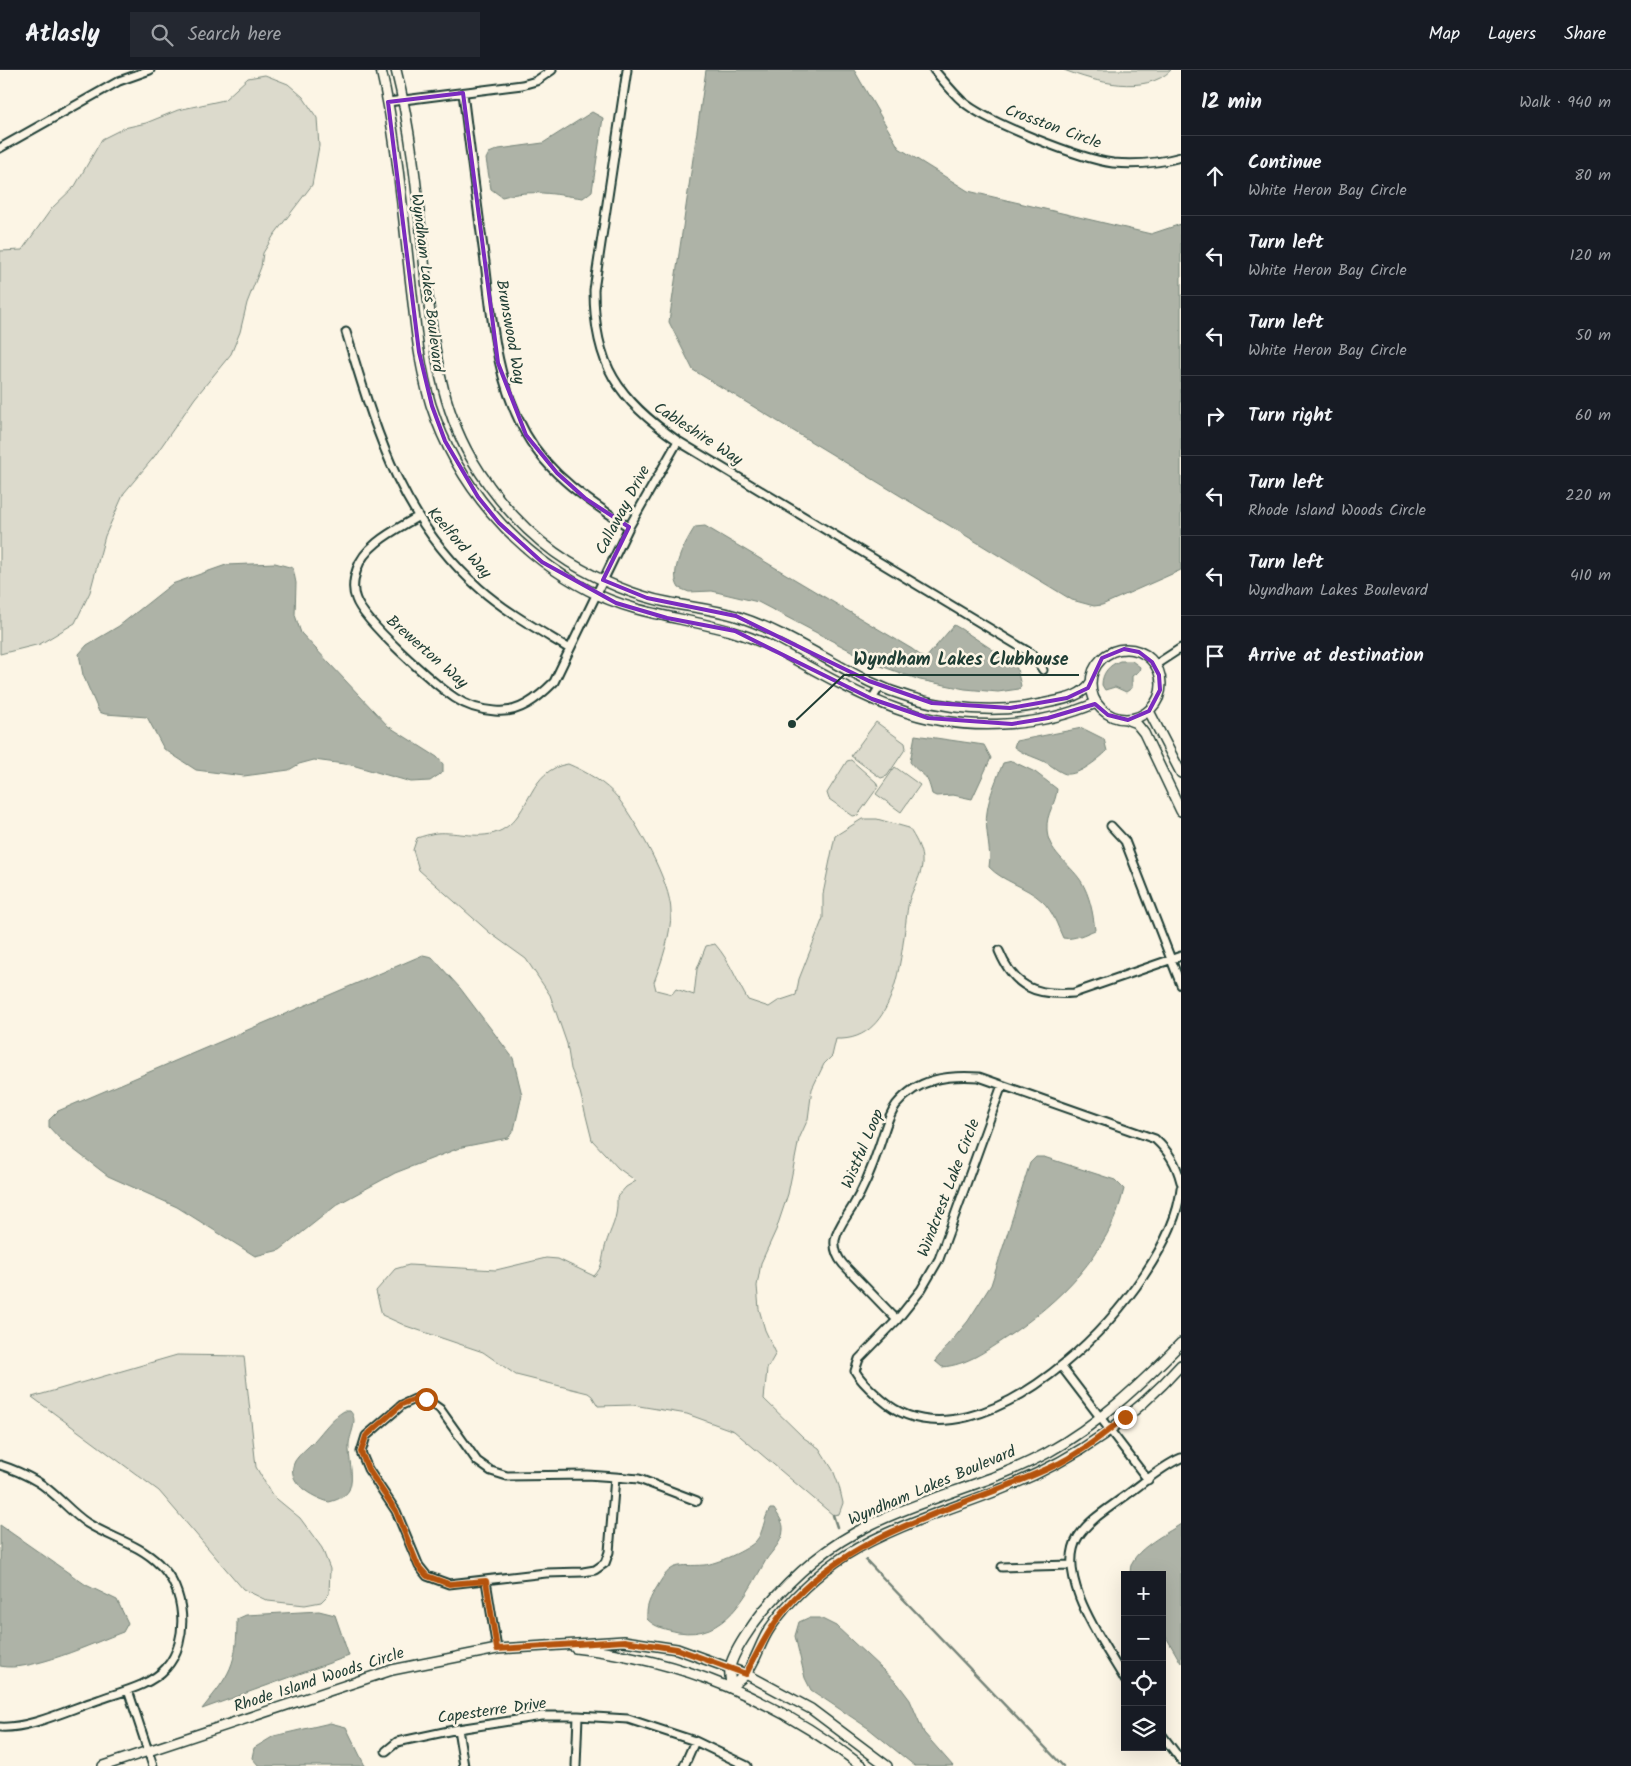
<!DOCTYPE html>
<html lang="en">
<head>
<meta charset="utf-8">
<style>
	body { margin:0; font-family:Kalam,sans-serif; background:#242831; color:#f1f3f6 }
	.controls { position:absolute; right:15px; bottom:15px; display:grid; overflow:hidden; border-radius:0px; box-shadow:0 5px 20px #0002 }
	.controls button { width:45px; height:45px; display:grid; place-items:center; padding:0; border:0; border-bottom:1px solid #363941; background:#171b24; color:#f1f3f6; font:25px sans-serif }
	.stop { position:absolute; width:15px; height:15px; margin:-11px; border:4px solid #b45309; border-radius:50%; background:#fff }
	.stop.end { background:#b45309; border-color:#fff; box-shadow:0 1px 5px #0008 }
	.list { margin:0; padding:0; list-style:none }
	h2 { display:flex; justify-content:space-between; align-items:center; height:65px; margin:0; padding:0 20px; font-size:21px }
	h2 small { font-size:16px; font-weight:400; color:#9ea1a6 }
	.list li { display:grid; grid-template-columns:32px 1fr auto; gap:15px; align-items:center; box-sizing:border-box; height:80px; padding:0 20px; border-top:1px solid #363941 }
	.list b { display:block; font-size:19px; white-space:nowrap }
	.list p { margin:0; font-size:16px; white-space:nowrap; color:#9ea1a6 }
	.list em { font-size:16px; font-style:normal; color:#9ea1a6 }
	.icon { flex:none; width:28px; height:28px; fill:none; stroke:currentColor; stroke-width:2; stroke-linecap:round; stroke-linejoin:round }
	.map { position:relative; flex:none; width:1181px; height:1696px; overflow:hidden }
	header { display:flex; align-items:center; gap:30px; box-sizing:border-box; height:70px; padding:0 25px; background:#171b24; border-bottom:1px solid #363941 }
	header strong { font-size:24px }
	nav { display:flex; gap:28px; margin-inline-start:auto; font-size:18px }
	.search { width:350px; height:45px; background:#242831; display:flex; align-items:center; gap:12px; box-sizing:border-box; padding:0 18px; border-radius:0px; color:#9ea1a6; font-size:19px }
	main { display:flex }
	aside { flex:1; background:#171b24 }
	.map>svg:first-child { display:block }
	.green { fill:#dcdacc; stroke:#7e8c80 }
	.water { fill:#aeb3a7; stroke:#758479 }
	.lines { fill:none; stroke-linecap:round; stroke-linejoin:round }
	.stream { stroke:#758479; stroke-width:2.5 }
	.minor-casing { stroke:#1f3d34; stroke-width:11 }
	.tertiary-casing { stroke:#1f3d34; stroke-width:12 }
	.minor { stroke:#fcf5e5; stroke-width:7 }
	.tertiary { stroke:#fcf5e5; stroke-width:9 }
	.route { stroke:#b45309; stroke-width:6 }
	.marked { fill:none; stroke:#7b2cbf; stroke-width:4; stroke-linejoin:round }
	.labels { text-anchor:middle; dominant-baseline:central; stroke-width:5; stroke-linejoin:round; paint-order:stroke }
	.street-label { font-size:16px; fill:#1f3d34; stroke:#fcf5e5 }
	.leader { fill:none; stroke:#1f3d34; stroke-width:2 }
	.callout-dot { fill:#1f3d34; stroke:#fcf5e5; stroke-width:2 }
	.callout-label { font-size:18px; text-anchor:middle; font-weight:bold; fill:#1f3d34; stroke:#fcf5e5; stroke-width:5; stroke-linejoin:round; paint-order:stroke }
</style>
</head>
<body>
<header>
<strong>Atlasly</strong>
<div class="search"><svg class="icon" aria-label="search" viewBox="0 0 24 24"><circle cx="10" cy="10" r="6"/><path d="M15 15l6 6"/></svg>Search here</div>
<nav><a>Map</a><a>Layers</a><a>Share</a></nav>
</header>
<main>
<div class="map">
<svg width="1181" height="1696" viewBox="0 0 1181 1696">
	<rect width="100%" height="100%" fill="#fcf5e5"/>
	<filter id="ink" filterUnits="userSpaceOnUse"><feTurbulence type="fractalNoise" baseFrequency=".02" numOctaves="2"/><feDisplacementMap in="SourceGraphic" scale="10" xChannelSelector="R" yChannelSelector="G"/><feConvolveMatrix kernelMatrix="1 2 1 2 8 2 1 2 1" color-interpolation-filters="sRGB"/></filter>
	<g filter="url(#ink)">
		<path class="green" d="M1064 0H1171C1145 26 1095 12 1064 0Z
			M265 5 288 14 303 27 317 48 319 76 312 115 274 165 263 183 261 197 247 233 240 262 231 284 195 328 154 387 124 423 105 466 90 522 75 553 40 574 0 584V181L22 180 52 138 75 116 102 69 124 58 146 53 178 40 224 30 248 8Z
			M876 652 905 673 906 678 887 706 881 708 851 686Z
			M851 690 876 712 878 717 858 745 853 746 829 729 827 723 847 691Z
			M568 694C585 701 606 713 618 728 636 752 671 812 671 842 671 865 662 891 654 912L656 920 672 924 676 919 694 925 697 899 706 876 715 874C730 891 737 912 748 930L769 937 778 931 796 925 799 909 823 848V824L835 766 862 749H877L909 758C915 768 921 777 922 789 924 804 910 821 908 836 901 881 899 972 836 969L832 986 824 994 812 1019 808 1049 799 1069 788 1124 776 1160 761 1193 757 1216 759 1239 765 1260 776 1283 767 1299 764 1329 804 1368 819 1378 833 1400 839 1416 843 1433 839 1444 833 1445 734 1361 687 1344 633 1335 598 1336 592 1326 588 1323 516 1305 483 1282 406 1256 382 1245 376 1221 395 1199 409 1195 496 1200 546 1188 558 1189 594 1206C603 1197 602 1189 605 1177 611 1156 618 1151 617 1127L626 1117 636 1111 618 1098 592 1070 580 1022 571 999 567 974 550 925 526 889 490 863 419 800 413 780 417 768C423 766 430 764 436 763 458 761 481 771 502 760 532 743 528 700 568 694Z
			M895 697 920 715 901 742 876 724Z
			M177 1285 244 1286 256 1397 272 1425 300 1448 322 1478 330 1499 329 1524 321 1532 305 1535 268 1531 243 1519 159 1421 32 1327Z"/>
		<path class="water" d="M706 0H854L899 78 968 121 1151 164 1181 154V500L1102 535 1094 536 1072 530 693 300 669 252Z
			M592 42 603 48 592 121 583 128C552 124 533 119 502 127L491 119 486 89 489 83 499 79 543 73Z
			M705 456 912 579 925 589 954 555 961 559 1016 595 1021 616 1019 619 998 622 965 619 920 610 878 595 758 532 712 521 689 522 679 518C668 502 686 471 695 457Z
			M275 493 293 498 296 513 295 545 301 563 388 656 437 687 443 694V702L430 711 411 712 352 695 314 690 299 694 289 700 244 706 196 700 164 679 147 647 105 644 99 642 83 605 79 584 87 575 119 556 172 514 226 495Z
			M1120 591H1132L1140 597 1139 601 1132 606V618L1126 622 1115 617 1105 620 1102 615C1102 603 1109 595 1120 591Z
			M1082 658 1104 669 1107 681C1099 689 1075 709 1063 703 1056 700 1050 694 1043 691 1032 686 1023 684 1014 677L1016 671Z
			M915 665 984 675 991 688 972 729 953 725 936 726 932 724C926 700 924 709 910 692Z
			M1012 691 1035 702 1057 719C1056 734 1046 743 1047 759 1047 781 1070 794 1081 811 1090 826 1093 843 1095 860 1085 864 1074 870 1063 868 1057 855 1053 841 1042 831 1026 816 1003 812 989 797 992 781 984 759 987 742 989 726 997 708 1003 693Z
			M423 885 432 887 460 918 513 988 522 1025 514 1060 508 1068 462 1077 395 1103 338 1134 280 1180 255 1186 177 1137 108 1106 60 1069 49 1057V1050L58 1041Z
			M1036 1087H1044L1115 1110 1124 1119C1109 1184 1060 1231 1007 1267 986 1281 967 1295 942 1297L935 1291 968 1251 991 1215 1030 1093Z
			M344 1341H350C359 1350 350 1363 349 1374 348 1389 355 1406 349 1420 345 1427 337 1430 329 1432 312 1427 284 1412 295 1391 300 1383 308 1378 314 1371 324 1360 331 1349 344 1341Z
			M770 1439H774C778 1445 784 1453 783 1460 783 1471 772 1481 766 1490 746 1525 726 1570 678 1562 665 1559 656 1558 647 1549 646 1536 650 1528 657 1517 672 1490 678 1497 704 1495 716 1494 748 1480 756 1471 764 1462 763 1449 770 1439Z
			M1181 1454V1593L1162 1560V1505H1131C1124 1484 1166 1464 1181 1454Z
			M0 1455 86 1515 117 1530 128 1553 123 1562C93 1573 30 1603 0 1596Z
			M319 1541 335 1545 349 1586 202 1639C230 1604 237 1596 237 1549L246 1545Z
			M808 1548H820L836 1556 898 1614 910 1630 924 1663 953 1696H915L868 1658 811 1620 805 1608 795 1566 799 1552Z
			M330 1653 346 1657 365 1696H259L252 1688 254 1678 274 1666Z"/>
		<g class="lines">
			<path class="stream" d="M833 1445 837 1457
				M866 1490 1063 1696"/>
			<defs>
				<path id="minor" d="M627 0 594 220C594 295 618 329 678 371L1032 584 1043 600
					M934 0C943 10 952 22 962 31 986 52 1081 89 1113 93 1136 95 1159 93 1181 87
					M463 23C470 79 477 135 485 192 492 251 496 311 526 364 549 405 590 432 629 457
					M388 32 522 15 536 11 552 0
					M0 78 119 11 150 0
					M346 262C376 360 399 447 479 518 506 542 539 560 570 579
					M417 447C396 460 365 474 357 499 354 508 352 520 356 529 364 552 433 613 455 628 467 636 481 640 495 641 519 644 538 628 554 612L629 457 678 371
					M1155 595 1181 578
					M872 629 880 616
					M1111 756 1125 771 1181 915
					M999 881C1014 917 1035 926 1074 923L1181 886
					M1002 1015 939 1189 921 1220 897 1250 859 1289 855 1301C862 1313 871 1320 881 1329 979 1416 1172 1217 1181 1118
					M897 1250 843 1194C837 1187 834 1180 835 1170 838 1156 846 1148 853 1136 864 1118 872 1098 879 1077 884 1063 887 1047 896 1035 918 1008 947 1005 979 1007L1155 1069C1169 1082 1176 1093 1181 1112
					M1061 1296 1148 1410
					M415 1329H426L440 1339 477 1391 491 1401 507 1406 587 1405 615 1407 609 1482 605 1493 595 1500 583 1502 546 1503 449 1514 427 1506 419 1496 396 1441 368 1399 361 1382 366 1366 402 1335Z
					M0 1395C13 1399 26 1405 38 1412 56 1423 69 1441 87 1453 111 1468 139 1474 159 1494 186 1518 190 1571 166 1598 150 1616 120 1622 98 1630 70 1639 29 1659 0 1657
					M615 1407 639 1409 697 1431
					M1002 1497 1071 1495
					M486 1511 497 1579
					M1125 1610C1105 1575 1054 1506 1078 1467 1088 1451 1106 1440 1121 1429 1140 1416 1160 1397 1181 1388
					M128 1620 153 1696
					M458 1659 464 1696
					M1162 1665 1181 1690
					M386 1681 397 1672 458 1659 542 1646H578L628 1649 695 1671 747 1696
					M576 1696 578 1646
					M684 1696 695 1671"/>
				<path id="tertiary" d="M381 0C398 73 403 149 412 224 416 261 420 299 431 335 457 415 514 481 588 520 649 552 715 547 776 579 815 600 855 624 897 639 960 662 1035 659 1096 633
					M396 0C414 71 419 146 427 219 434 278 441 336 471 388 495 429 529 467 569 492 599 510 632 525 666 532 689 537 713 539 736 546 784 561 825 590 870 612 923 637 984 646 1042 634 1059 630 1082 628 1091 612
					M1091 614a35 35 0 1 1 70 0a35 35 0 1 1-70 0Z
					M1149 641 1181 703
					M1128 650 1136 653 1144 663 1181 741
					M575 1578C684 1590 775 1629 862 1696
					M731 1617C731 1611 729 1604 730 1598 732 1583 755 1551 764 1540 796 1503 828 1475 872 1454 929 1426 992 1413 1047 1383 1099 1354 1140 1315 1181 1273
					M731 1617C735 1613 741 1609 745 1605 756 1592 760 1572 770 1558 789 1530 818 1503 846 1485 896 1454 955 1438 1009 1416 1075 1389 1134 1348 1181 1295
					M103 1696 392 1600 497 1579 624 1571 677 1579 746 1604 811 1639 887 1696"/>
			</defs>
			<use href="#minor" class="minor-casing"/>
			<use href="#tertiary" class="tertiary-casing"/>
			<use href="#minor" class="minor"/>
			<use href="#tertiary" class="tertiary"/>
		</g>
	</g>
	<g class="lines" filter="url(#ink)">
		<path class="route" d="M426 1329H415L402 1334 366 1366 361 1382 368 1399 396 1441 418 1496 427 1506 449 1514 486 1511 497 1579 624 1571 677 1579 746 1604C762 1573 777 1544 803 1520 874 1453 974 1435 1060 1393 1083 1381 1104 1364 1125 1347"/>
	</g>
	<path class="marked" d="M463 23 498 293 526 365 557 403 586 429 629 457 603 510 647 528 736 546 869 611 932 633 1010 638 1067 628 1088 618 1102 588 1124 579 1139 582 1152 592 1159 605 1160 620 1149 641 1128 650 1108 645 1095 634 1048 648 1012 654 928 648 872 629 735 561 667 548 616 533 542 492 499 453 478 427 445 371 432 336 419 282 388 32Z"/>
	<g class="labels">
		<g class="street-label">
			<text transform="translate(1053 57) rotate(20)">Crosston Circle</text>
			<text transform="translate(427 213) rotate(83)">Wyndham Lakes Boulevard</text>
			<text transform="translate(510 262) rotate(80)">Brunswood Way</text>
			<text transform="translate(698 364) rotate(33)">Cableshire Way</text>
			<text transform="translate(623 440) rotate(-62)">Callaway Drive</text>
			<text transform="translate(459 473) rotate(49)">Keelford Way</text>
			<text transform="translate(427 582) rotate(41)">Brewerton Way</text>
			<text transform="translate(863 1079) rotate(-67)">Wistful Loop</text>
			<text transform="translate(949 1118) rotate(-69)">Windcrest Lake Circle</text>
			<text transform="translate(932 1416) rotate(-23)">Wyndham Lakes Boulevard</text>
			<text transform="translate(319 1610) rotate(-18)">Rhode Island Woods Circle</text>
			<text transform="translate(492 1641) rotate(-8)">Capesterre Drive</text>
		</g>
	</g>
	<path class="leader" d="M792 654L844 605H1079"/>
	<circle class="callout-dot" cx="792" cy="654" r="5"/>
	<g class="callout-label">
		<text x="961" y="595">Wyndham Lakes Clubhouse</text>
	</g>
</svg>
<div class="controls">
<button>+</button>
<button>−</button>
<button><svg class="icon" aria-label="locate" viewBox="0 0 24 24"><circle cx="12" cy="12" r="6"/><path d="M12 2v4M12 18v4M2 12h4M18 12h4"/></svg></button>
<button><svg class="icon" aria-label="layers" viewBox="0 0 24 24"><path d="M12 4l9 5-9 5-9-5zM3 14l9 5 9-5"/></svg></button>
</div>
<div class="stop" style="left:426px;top:1329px"></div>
<div class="stop end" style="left:1125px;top:1347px"></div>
</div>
<aside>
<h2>12 min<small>Walk · 940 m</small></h2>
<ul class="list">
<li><svg class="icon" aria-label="ahead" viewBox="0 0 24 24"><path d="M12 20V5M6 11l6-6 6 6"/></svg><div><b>Continue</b><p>White Heron Bay Circle</p></div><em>80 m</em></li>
<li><svg class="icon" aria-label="left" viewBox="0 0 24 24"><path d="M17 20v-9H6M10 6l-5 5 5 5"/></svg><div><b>Turn left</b><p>White Heron Bay Circle</p></div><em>120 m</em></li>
<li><svg class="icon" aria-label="left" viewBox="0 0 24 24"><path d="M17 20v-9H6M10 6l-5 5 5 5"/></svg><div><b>Turn left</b><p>White Heron Bay Circle</p></div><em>50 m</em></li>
<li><svg class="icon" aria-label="right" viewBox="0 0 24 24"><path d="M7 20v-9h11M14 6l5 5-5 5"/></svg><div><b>Turn right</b></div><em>60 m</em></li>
<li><svg class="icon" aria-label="left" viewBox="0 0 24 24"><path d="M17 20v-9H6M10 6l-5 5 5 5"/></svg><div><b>Turn left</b><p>Rhode Island Woods Circle</p></div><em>220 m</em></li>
<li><svg class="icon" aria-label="left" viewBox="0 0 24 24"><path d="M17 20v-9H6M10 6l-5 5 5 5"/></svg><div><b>Turn left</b><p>Wyndham Lakes Boulevard</p></div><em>410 m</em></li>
<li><svg class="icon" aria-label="arrive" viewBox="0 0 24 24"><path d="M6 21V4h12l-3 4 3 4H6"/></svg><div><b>Arrive at destination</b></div></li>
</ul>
</aside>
</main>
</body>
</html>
